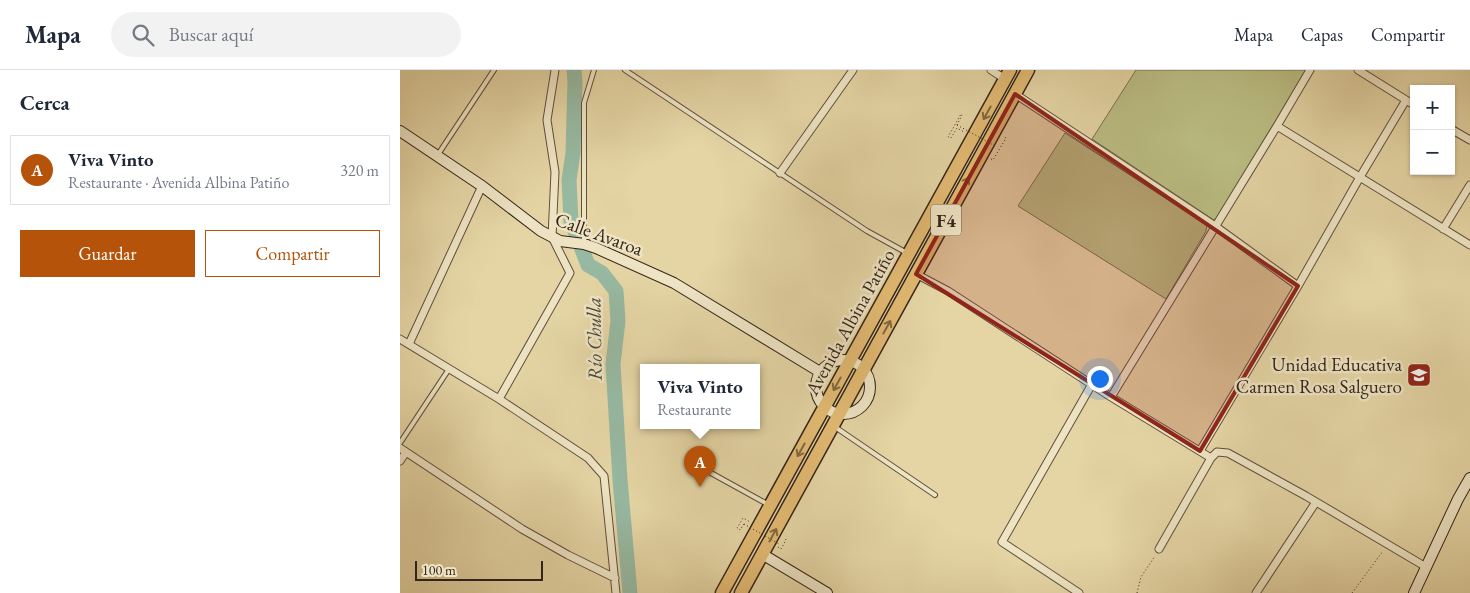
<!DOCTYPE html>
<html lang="es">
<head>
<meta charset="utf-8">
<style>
	body { margin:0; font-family:"EB Garamond",serif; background:#f2f2f3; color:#1f2937 }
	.controls { position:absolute; right:15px; top:15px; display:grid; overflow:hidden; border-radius:0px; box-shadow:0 1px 4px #0004 }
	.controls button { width:45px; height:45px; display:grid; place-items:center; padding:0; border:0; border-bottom:1px solid #e0e1e3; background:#fff; color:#1f2937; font:25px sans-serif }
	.scale { position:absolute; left:15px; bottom:12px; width:128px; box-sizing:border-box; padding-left:5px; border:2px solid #342419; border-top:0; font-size:14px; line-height:18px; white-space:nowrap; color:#342419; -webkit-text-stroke:4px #eee4c4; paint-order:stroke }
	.you { position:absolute; left:699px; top:308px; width:18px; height:18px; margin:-12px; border:4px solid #fff; border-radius:50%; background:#1a73e8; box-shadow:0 0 0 8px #1a73e833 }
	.badge { display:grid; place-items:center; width:32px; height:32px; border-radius:50%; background:#b45309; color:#fff; font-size:16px; font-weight:700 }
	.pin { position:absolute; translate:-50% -41px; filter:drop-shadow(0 1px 2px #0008) }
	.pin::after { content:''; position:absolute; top:26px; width:18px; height:15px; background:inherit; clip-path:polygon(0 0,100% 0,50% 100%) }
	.popup { position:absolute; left:240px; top:294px; width:120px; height:65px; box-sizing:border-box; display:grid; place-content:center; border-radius:0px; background:#fff; filter:drop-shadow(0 1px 4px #0005); font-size:16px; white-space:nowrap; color:#747a83 }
	.popup b { font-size:19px; color:#1f2937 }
	.popup::after { content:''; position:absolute; left:50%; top:100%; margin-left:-10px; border:10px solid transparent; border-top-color:#fff }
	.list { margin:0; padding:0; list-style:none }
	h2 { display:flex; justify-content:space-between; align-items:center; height:65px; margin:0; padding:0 20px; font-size:21px }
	h2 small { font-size:16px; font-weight:400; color:#747a83 }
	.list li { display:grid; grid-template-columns:32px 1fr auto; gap:15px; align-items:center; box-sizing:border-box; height:70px; margin:0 10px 10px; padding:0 10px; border:1px solid #e0e1e3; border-radius:0px }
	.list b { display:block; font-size:19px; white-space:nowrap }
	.list p { margin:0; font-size:16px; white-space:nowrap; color:#747a83 }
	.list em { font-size:16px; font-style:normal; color:#747a83 }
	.actions { display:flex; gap:10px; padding:15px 20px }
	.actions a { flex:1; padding:11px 0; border:1px solid #b45309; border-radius:0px; text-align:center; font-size:18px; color:#b45309 }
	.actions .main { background:#b45309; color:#fff }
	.icon { flex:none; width:28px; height:28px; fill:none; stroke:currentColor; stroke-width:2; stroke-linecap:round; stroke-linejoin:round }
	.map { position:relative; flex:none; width:1070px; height:523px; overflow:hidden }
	header { display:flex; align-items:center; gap:30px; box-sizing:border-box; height:70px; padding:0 25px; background:#fff; border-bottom:1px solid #e0e1e3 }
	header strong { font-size:24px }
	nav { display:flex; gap:28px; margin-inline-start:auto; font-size:18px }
	.search { width:350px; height:45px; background:#f2f2f3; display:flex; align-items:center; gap:12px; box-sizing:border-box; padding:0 18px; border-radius:28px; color:#747a83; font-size:19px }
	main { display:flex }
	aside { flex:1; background:#fff }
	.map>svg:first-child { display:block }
	.green { fill:#babc82; stroke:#77704e }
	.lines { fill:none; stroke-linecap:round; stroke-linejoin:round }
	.river { stroke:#97b9a2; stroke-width:15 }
	.lane-casing { stroke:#60503c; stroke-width:6 }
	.street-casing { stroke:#60503c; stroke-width:9 }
	.secondary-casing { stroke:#342419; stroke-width:12 }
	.highway-casing { stroke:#342419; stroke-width:15 }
	.path { stroke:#342419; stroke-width:1; stroke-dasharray:1 2.5; stroke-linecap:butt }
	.lane { stroke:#eee4c4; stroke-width:4 }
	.street { stroke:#eee4c4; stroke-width:7 }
	.secondary { stroke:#eee4c4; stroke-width:10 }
	.highway { stroke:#e2ba72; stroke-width:12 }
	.path-bridge { stroke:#342419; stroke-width:1; stroke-dasharray:1 2.5; stroke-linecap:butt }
	.oneway { stroke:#826841 }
	.marked { fill:#8f2418; fill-opacity:0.2; stroke:#8f2418; stroke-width:4; stroke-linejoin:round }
	.labels { text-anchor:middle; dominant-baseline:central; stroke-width:5; stroke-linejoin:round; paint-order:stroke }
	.shield { fill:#eee4c4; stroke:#6c5e4c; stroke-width:1 }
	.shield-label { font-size:18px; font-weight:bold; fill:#342419 }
	.street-label { font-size:19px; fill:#342419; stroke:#eee4c4 }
	.poi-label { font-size:19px; fill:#342419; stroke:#eee4c4; text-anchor:end }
	.water-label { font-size:20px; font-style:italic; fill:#4d493b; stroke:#eee4c4 }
</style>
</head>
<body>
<header>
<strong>Mapa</strong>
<div class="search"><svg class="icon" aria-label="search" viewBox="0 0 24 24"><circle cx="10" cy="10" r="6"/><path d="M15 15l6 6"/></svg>Buscar aquí</div>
<nav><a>Mapa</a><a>Capas</a><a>Compartir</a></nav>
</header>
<main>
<aside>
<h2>Cerca<small></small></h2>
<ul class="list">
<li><span class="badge">A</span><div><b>Viva Vinto</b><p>Restaurante · Avenida Albina Patiño</p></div><em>320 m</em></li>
</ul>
<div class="actions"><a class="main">Guardar</a><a>Compartir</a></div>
</aside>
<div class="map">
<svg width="1070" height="523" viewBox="0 0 1070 523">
	<rect width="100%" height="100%" fill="#e5d5a5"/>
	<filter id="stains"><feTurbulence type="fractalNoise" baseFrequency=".004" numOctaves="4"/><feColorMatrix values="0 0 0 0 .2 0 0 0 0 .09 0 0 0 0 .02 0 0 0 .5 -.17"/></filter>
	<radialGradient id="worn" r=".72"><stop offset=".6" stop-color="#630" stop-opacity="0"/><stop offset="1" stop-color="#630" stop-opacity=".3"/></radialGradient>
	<path class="green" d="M736 0H906L819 145 814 150 692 69Z
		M665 63 807 155 806 161 766 229 618 136Z"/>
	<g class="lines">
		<path class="river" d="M174 0 175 12 173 83 169 110 171 151 188 195 202 203 216 221 218 251 213 294 220 410 230 523"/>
		<defs>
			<path id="lane" d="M225 0 467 161 507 183
				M37 86 94 0
				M184 174V33L194 0
				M435 357 535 425
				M0 373 49 299
				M311 403 369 435"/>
			<path id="street" d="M591 0 605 9
				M958 0 1014 35
				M615 24 815 156 898 216
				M877 56 1070 175
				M1051 59 1070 70
				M380 103 453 0
				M1043 159 1070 115
				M516 204 548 221 711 327 811 388 817 382 828 383 906 426 1026 497
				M0 269 99 329 188 388 204 406 216 523
				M9 274 82 116
				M711 327 877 56 910 0
				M99 329 170 203 152 167 155 102 147 50 155 0
				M0 378 122 459 168 485 215 508
				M800 381 898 216 960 107 1006 30
				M0 391 6 382
				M759 479 811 388
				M679 523 602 472 692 314
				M856 523 916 432"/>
			<path id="secondary" d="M0 61 82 116 141 161 160 171 184 174 196 178 274 213 420 302
				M416 317a27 27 0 1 1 54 0a27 27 0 1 1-54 0Z
				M362 484 427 523
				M1014 523 1058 429 1070 408"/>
			<path id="highway" d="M322 523 610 0
				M341 523 628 0"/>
		</defs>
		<use href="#lane" class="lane-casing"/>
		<use href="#street" class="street-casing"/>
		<use href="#secondary" class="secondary-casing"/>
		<use href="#highway" class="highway-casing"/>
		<path class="path" d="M557 55 562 45 561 44 548 67 551 68 557 58 564 62
			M591 89 593 90 606 68 604 67
			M344 454 340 460 337 458 343 448 350 452
			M378 477 381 479 386 470 385 468
			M737 523 741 507 755 486
			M952 523 983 481"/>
		<use href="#lane" class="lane"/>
		<use href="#street" class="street"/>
		<use href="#secondary" class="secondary"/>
		<use href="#highway" class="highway"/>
		<path class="path-bridge" d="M557 55 597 77
			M344 454 379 474"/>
	</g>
	<defs><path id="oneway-shaft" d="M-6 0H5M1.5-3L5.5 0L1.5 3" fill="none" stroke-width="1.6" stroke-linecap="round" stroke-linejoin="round" transform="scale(1.25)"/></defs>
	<g class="oneway">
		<use href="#oneway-shaft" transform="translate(587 43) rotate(119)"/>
		<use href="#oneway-shaft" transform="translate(565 114) rotate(-61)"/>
		<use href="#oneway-shaft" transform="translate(487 257) rotate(-61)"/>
		<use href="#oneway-shaft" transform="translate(437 314) rotate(119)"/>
		<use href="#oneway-shaft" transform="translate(401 380) rotate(119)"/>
		<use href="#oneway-shaft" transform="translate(373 465) rotate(-61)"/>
	</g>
	<path class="marked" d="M615 24 898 216 800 381 516 204Z"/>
	<defs>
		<symbol id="school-square" viewBox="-11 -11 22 22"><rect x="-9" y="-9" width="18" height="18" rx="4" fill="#8f2418" stroke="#eee4c4"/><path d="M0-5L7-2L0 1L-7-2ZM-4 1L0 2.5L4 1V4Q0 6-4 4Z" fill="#fff"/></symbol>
	</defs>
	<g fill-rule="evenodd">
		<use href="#school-square" x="1005" y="291" width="28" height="28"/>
	</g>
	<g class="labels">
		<rect class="shield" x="531" y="134.5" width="30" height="31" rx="4"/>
		<g class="shield-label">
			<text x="546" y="150">F4</text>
		</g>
		<g class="street-label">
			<text transform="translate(199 164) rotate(20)">Calle Avaroa</text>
			<text transform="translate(450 252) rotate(-61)">Avenida Albina Patiño</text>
		</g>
		<g class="poi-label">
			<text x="1002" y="294">Unidad Educativa<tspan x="1002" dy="22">Carmen Rosa Salguero</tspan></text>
		</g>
		<g class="water-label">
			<text transform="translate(194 269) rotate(-91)">Río Chulla</text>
		</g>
	</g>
	<rect width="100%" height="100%" filter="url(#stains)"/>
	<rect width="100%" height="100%" fill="url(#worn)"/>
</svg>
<div class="controls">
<button>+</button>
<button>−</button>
</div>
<div class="scale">100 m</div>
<div class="you"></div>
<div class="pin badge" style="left:300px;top:417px">A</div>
<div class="popup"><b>Viva Vinto</b>Restaurante</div>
</div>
</main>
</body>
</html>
